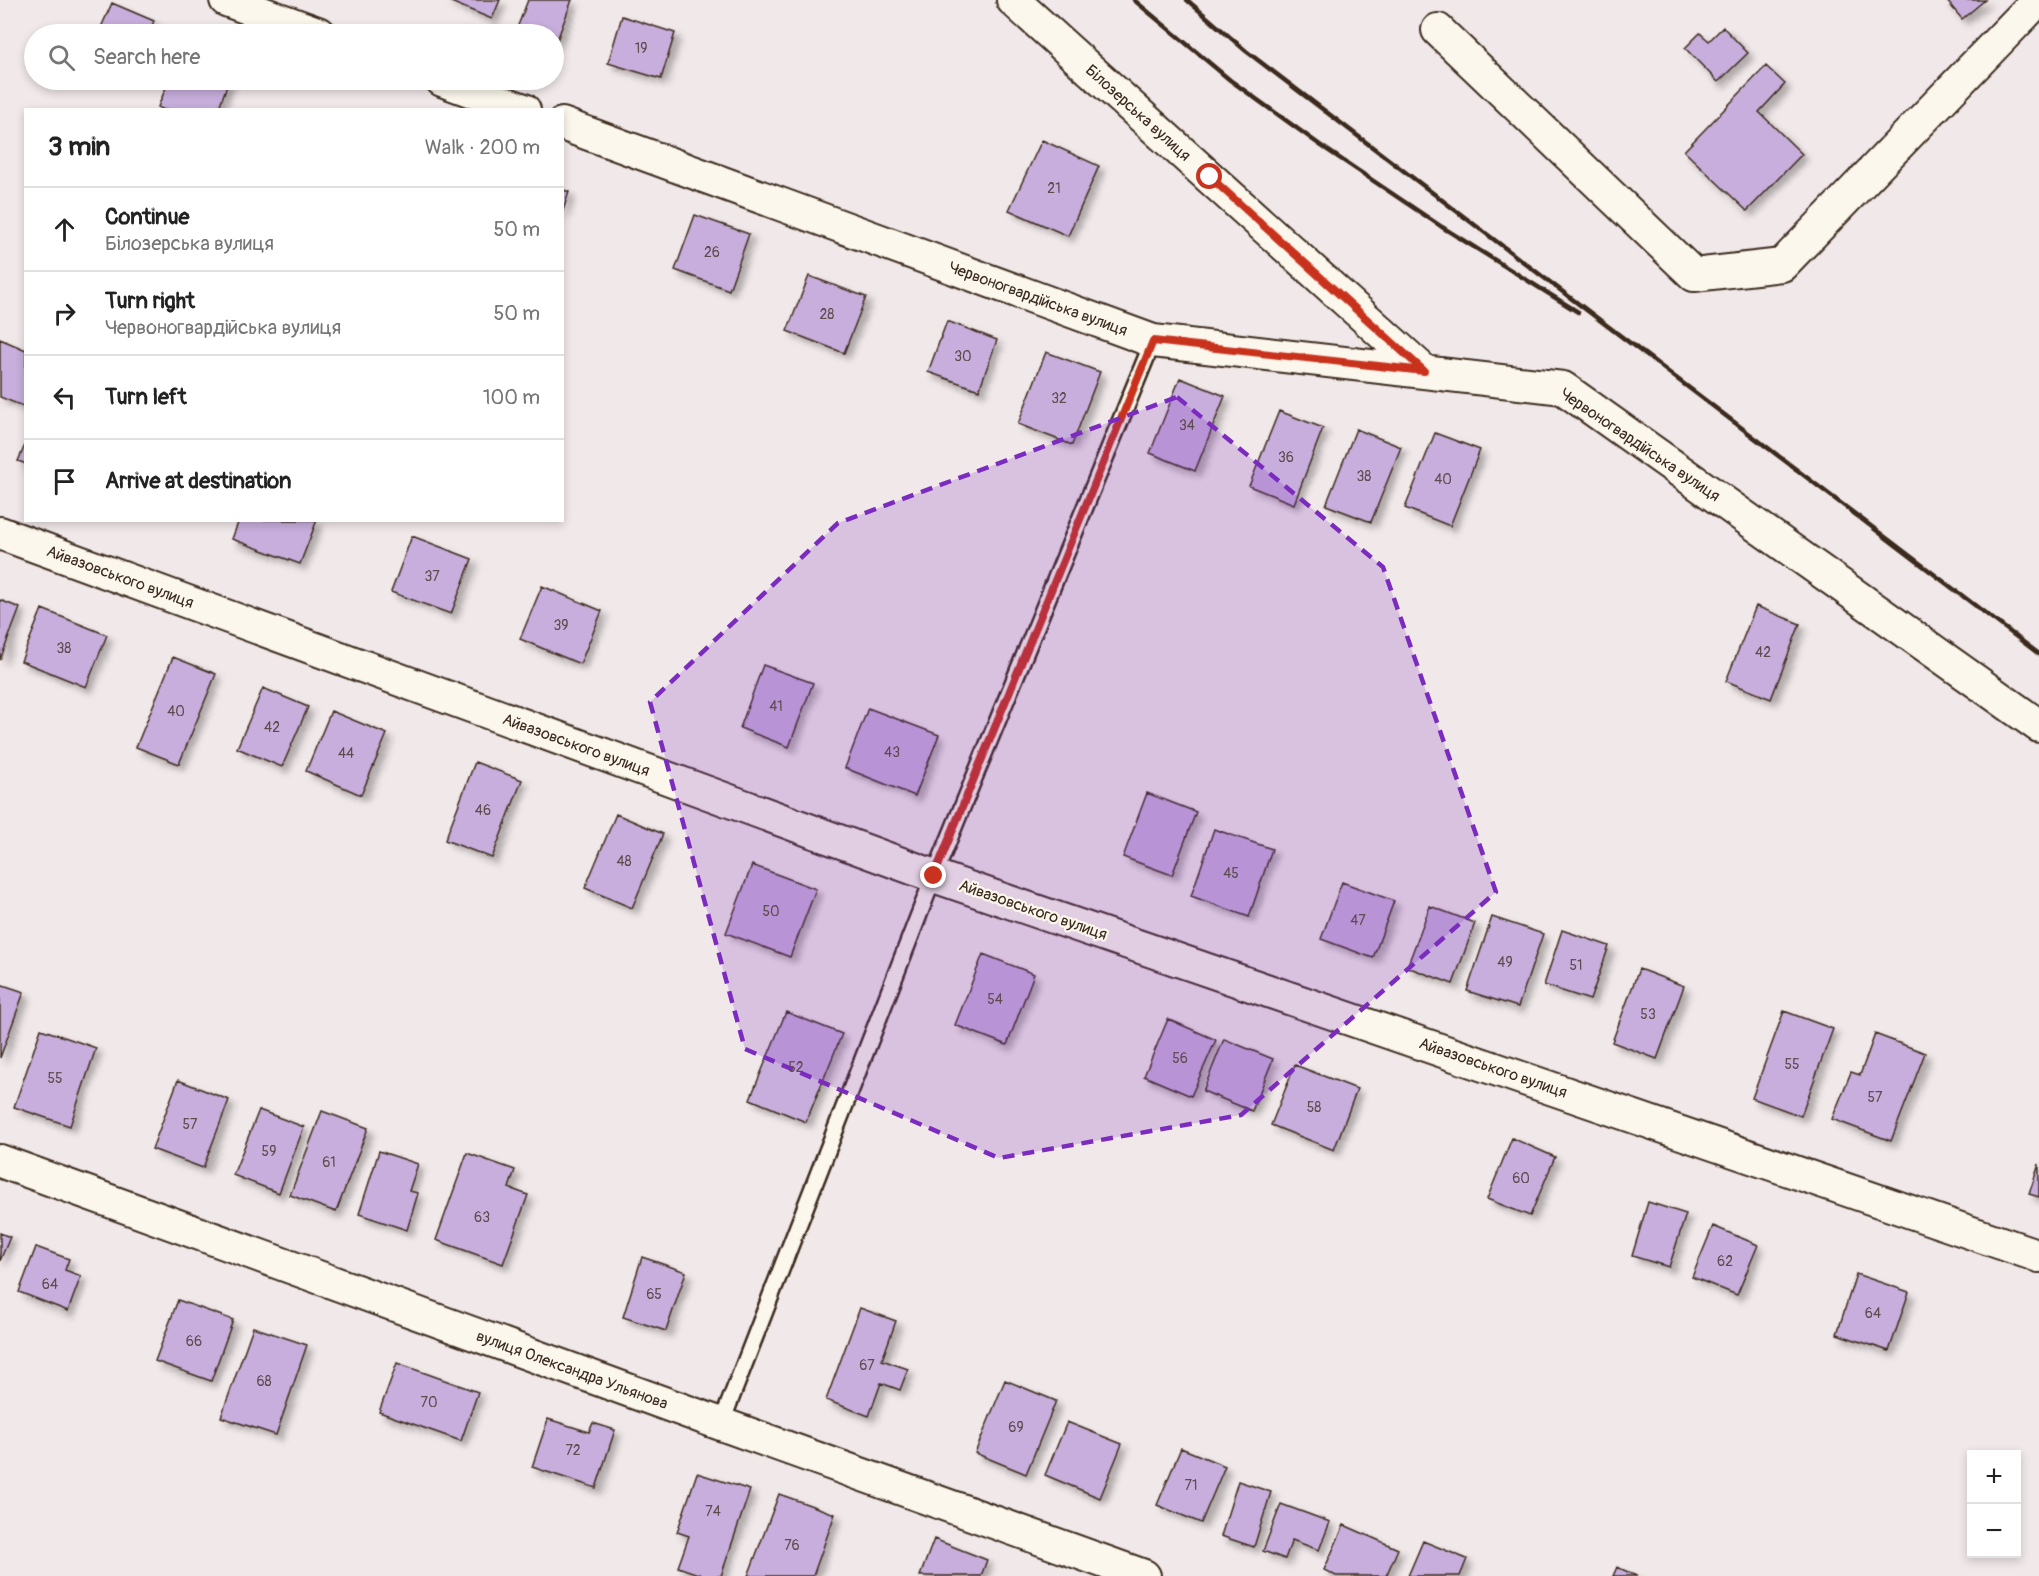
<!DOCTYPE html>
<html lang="en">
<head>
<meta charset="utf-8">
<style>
	body { margin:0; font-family:Pangolin,sans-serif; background:#f2f2f2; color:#222 }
	.controls { position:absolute; right:18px; bottom:18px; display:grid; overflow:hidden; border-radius:0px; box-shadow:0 3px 9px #0003 }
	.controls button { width:54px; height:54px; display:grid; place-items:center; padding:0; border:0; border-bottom:2px solid #e0e0e0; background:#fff; color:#222; font:30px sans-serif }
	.stop { position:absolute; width:18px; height:18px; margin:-14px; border:4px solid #c8321e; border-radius:50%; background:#fff }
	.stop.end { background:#c8321e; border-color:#fff; box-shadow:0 2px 6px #0008 }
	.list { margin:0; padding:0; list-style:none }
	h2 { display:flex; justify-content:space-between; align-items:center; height:78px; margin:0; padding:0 24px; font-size:26px }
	h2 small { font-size:20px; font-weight:400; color:#767676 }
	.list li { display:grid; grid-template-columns:39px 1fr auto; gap:18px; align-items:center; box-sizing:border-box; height:84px; padding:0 24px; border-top:2px solid #e0e0e0 }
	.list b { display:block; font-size:22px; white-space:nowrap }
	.list p { margin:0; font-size:20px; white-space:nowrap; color:#767676 }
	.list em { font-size:20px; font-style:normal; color:#767676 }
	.icon { flex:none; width:33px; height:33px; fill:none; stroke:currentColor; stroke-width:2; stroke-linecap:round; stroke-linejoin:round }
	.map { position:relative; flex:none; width:2039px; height:1576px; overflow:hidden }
	.search { position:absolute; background:#fff; box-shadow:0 3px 9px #0003; left:24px; top:24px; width:540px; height:66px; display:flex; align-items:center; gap:15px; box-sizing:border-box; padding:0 21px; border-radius:33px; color:#767676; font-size:22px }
	.panel { position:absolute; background:#fff; box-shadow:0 3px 9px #0003; left:24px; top:108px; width:540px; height:414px; border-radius:0px }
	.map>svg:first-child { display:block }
	.building { fill:#c7aedc; stroke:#3b2a1e; stroke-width:1.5; filter:url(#shadow) }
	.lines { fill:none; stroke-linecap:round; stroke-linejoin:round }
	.lane-casing { stroke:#3b2a1e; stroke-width:20 }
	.street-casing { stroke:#3b2a1e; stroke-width:36 }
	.lane { stroke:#fbf7ec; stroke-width:15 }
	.street { stroke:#fbf7ec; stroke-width:32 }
	.rail { stroke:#3b2a1e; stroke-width:4.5 }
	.route { stroke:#c8321e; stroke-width:8 }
	.marked { fill:#7b2cbf; fill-opacity:0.2; stroke:#7b2cbf; stroke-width:4.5; stroke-dasharray:12 8; stroke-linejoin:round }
	.labels { text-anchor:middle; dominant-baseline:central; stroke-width:4.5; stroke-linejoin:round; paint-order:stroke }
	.number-label { font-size:14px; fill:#5e4b4e }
	.street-label { font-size:16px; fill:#3b2a1e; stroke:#fbf7ec }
</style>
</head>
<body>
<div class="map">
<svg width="2039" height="1576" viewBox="0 0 2039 1576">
	<defs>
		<filter id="shadow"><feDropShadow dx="5.5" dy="5.5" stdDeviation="3" flood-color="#0004"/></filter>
	</defs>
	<rect width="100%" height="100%" fill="#f1e8e9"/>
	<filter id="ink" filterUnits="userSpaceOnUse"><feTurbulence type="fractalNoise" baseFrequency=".0167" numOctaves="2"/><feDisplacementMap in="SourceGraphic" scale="12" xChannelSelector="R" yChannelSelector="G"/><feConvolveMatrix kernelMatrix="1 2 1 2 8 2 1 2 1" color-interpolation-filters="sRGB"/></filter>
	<g filter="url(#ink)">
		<path class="building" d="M446 0H500L492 19Z
			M528 0H572L556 43H554V34H533L517 28Z
			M1946 0H1985L1962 19Z
			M112 3 154 21 148 34H98Z
			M622 16 675 33 661 79 608 63Z
			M1723 27 1748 53 1718 82 1685 48 1700 33 1709 41Z
			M1766 66 1785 84 1759 112 1802 154 1747 211 1684 151Z
			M169 80H229L218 110H164L158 107Z
			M1042 140 1099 166 1068 236 1009 210Z
			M562 189 569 192 562 214Z
			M695 215 749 234 729 290 675 270Z
			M809 276 866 297 844 353 787 331Z
			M947 321 997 340 979 390 928 372Z
			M0 339 26 350 25 407 0 397Z
			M1046 352 1100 372 1072 445 1018 424Z
			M1180 378 1225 396 1195 471 1150 453Z
			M1279 411 1323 428 1294 504 1249 486Z
			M1356 429 1401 447 1371 522 1326 505Z
			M1435 433 1480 450 1450 526 1405 508Z
			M26 443V464L18 461Z
			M239 520H317L300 564 232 539Z
			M412 536 472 559 451 614 391 592Z
			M542 586 602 611 580 664 520 639Z
			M0 600 20 608 0 660Z
			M1756 606 1800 624 1771 699 1726 681Z
			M42 609 107 635 86 687 21 661Z
			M173 657 216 674 179 764 136 747Z
			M763 665 813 683 789 747 740 728Z
			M263 688 308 707 282 767 237 748Z
			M868 708 939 735 915 796 845 768Z
			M331 711 387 734 361 795 306 771Z
			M475 762 522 780 492 858 445 840Z
			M1147 793 1196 812 1172 875 1123 857Z
			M616 814 663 834 632 908 585 888Z
			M1214 829 1272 849 1249 917 1191 896Z
			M752 865 816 889 790 957 726 933Z
			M1342 882 1394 901 1373 958 1321 939Z
			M1430 906 1475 923 1453 984 1407 967Z
			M1492 917 1543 934 1518 1007 1467 991Z
			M1562 930 1609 946 1590 1000 1544 985Z
			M983 954 1034 974 1007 1045 955 1025Z
			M1639 969 1684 986 1657 1059 1612 1042Z
			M0 984 24 992 0 1058Z
			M1784 1011 1833 1029 1801 1116 1752 1098Z
			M786 1012 842 1034 806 1122 750 1099Z
			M1168 1019 1216 1040 1191 1096 1144 1076Z
			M41 1029 96 1048 70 1126 14 1107Z
			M1875 1034 1925 1053 1891 1141 1832 1119 1851 1072 1860 1075Z
			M1224 1039 1273 1059 1252 1111 1203 1091Z
			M1295 1065 1357 1089 1334 1150 1271 1125Z
			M178 1080 229 1100 203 1168 152 1149Z
			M259 1110 304 1127 279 1193 233 1175Z
			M322 1111 368 1128 336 1212 290 1195Z
			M1512 1138 1555 1157 1530 1216 1487 1199Z
			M379 1151 418 1164 409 1191 418 1193 407 1230 359 1214Z
			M467 1153 515 1170 509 1188 528 1195 503 1264 436 1240Z
			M2039 1164V1197L2029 1194Z
			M1648 1202 1686 1214 1669 1267 1632 1256Z
			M1713 1226 1758 1245 1737 1295 1692 1277Z
			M0 1233 10 1237 0 1261Z
			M36 1247 69 1259 65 1270 81 1276 68 1311 19 1292Z
			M642 1257 686 1272 666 1331 623 1317Z
			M1856 1274 1909 1292 1889 1351 1837 1334Z
			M178 1300 233 1320 211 1381 155 1361Z
			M860 1308 896 1321 882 1360 908 1369 900 1390 881 1383 869 1416 826 1400Z
			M253 1327 307 1345 276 1435 221 1417Z
			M397 1363 478 1392 461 1441 379 1412Z
			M1005 1380 1056 1401 1026 1474 975 1453Z
			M548 1419 589 1432 593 1423 615 1430 596 1488 532 1467Z
			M1067 1422 1122 1444 1100 1498 1045 1475Z
			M1181 1448 1225 1466 1201 1523 1157 1505Z
			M697 1473 750 1490 721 1576H704L678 1567 689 1536 677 1532Z
			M1238 1481 1271 1492 1254 1547 1221 1536Z
			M779 1494 835 1514 813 1576H748Z
			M1281 1504 1330 1522 1319 1550 1292 1540 1285 1559 1263 1551Z
			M1344 1525 1398 1549 1386 1576H1336L1324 1570Z
			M934 1539 987 1560 981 1576H920Z
			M1423 1541 1467 1559 1460 1576H1408Z
			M1617 1567 1637 1576H1613Z"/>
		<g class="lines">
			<defs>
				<path id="lane" d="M721 1424 934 876 1153 341"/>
				<path id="street" d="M226 0 320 34
					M1013 0 1424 371
					M1438 30 1694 275 1782 265 2038 0
					M442 80 524 110
					M562 124 1153 341 1563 388 2039 726
					M0 533 934 876 2039 1256
					M0 1161 721 1424 1144 1576"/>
			</defs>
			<use href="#lane" class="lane-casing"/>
			<use href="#street" class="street-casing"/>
			<use href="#lane" class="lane"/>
			<use href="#street" class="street"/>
			<path class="rail" d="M1134 0 1230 80 1320 145 1442 227 1578 312
				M1187 0 1246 51 2039 654"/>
		</g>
	</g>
	<g class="lines" filter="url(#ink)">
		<path class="route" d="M934 876 1153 341 1424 371 1210 177"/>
	</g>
	<path class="marked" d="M1177 397 1383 567 1496 892 1241 1115 999 1158 745 1049 650 702 838 523Z"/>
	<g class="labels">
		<g class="number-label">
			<text x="641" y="48">19</text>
			<text x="1054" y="188">21</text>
			<text x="712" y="252">26</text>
			<text x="827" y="314">28</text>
			<text x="963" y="356">30</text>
			<text x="1059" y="398">32</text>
			<text x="1187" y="425">34</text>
			<text x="1286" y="457">36</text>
			<text x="1364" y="476">38</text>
			<text x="1443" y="479">40</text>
			<text x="432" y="576">37</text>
			<text x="561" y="625">39</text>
			<text x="64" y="648">38</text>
			<text x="1763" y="652">42</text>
			<text x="776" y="706">41</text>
			<text x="176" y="711">40</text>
			<text x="272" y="727">42</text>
			<text x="892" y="752">43</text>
			<text x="346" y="753">44</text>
			<text x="483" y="810">46</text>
			<text x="624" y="861">48</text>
			<text x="1231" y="873">45</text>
			<text x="771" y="911">50</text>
			<text x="1358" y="920">47</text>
			<text x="1505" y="962">49</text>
			<text x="1576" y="965">51</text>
			<text x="995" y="999">54</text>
			<text x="1648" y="1014">53</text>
			<text x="1180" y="1058">56</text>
			<text x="1792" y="1064">55</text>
			<text x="796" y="1067">52</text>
			<text x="55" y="1078">55</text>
			<text x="1875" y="1097">57</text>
			<text x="1314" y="1107">58</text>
			<text x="190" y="1124">57</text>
			<text x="269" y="1151">59</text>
			<text x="329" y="1162">61</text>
			<text x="1521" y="1178">60</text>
			<text x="482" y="1217">63</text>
			<text x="1725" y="1261">62</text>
			<text x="50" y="1284">64</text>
			<text x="654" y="1294">65</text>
			<text x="1873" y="1313">64</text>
			<text x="194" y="1341">66</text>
			<text x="867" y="1365">67</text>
			<text x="264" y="1381">68</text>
			<text x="429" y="1402">70</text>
			<text x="1016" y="1427">69</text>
			<text x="573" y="1450">72</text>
			<text x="1191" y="1485">71</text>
			<text x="713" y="1511">74</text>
			<text x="792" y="1545">76</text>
		</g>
		<g class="street-label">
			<text transform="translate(1138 113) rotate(42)">Білозерська вулиця</text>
			<text transform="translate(1038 299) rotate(20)">Червоногвардійська вулиця</text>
			<text transform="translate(1640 445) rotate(34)">Червоногвардійська вулиця</text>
			<text transform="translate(120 577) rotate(20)">Айвазовського вулиця</text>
			<text transform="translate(576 745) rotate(20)">Айвазовського вулиця</text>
			<text transform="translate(1033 910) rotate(19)">Айвазовського вулиця</text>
			<text transform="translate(1493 1068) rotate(19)">Айвазовського вулиця</text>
			<text transform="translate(572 1370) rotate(20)">вулиця Олександра Ульянова</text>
		</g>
	</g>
</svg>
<div class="controls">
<button>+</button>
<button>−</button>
</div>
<div class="stop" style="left:1210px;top:177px"></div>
<div class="stop end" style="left:934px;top:876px"></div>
<div class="search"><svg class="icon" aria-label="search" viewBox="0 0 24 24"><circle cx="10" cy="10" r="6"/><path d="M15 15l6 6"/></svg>Search here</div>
<section class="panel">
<h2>3 min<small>Walk · 200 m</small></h2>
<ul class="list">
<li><svg class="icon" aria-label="ahead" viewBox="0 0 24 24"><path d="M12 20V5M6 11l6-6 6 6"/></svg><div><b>Continue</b><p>Білозерська вулиця</p></div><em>50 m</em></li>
<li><svg class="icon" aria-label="right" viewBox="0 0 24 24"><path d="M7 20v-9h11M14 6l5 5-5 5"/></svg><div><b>Turn right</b><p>Червоногвардійська вулиця</p></div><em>50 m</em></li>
<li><svg class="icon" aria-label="left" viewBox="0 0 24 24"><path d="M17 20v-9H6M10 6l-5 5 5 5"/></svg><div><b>Turn left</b></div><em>100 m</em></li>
<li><svg class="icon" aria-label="arrive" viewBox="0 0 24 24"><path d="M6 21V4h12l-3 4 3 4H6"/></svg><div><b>Arrive at destination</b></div></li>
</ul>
</section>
</div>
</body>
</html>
